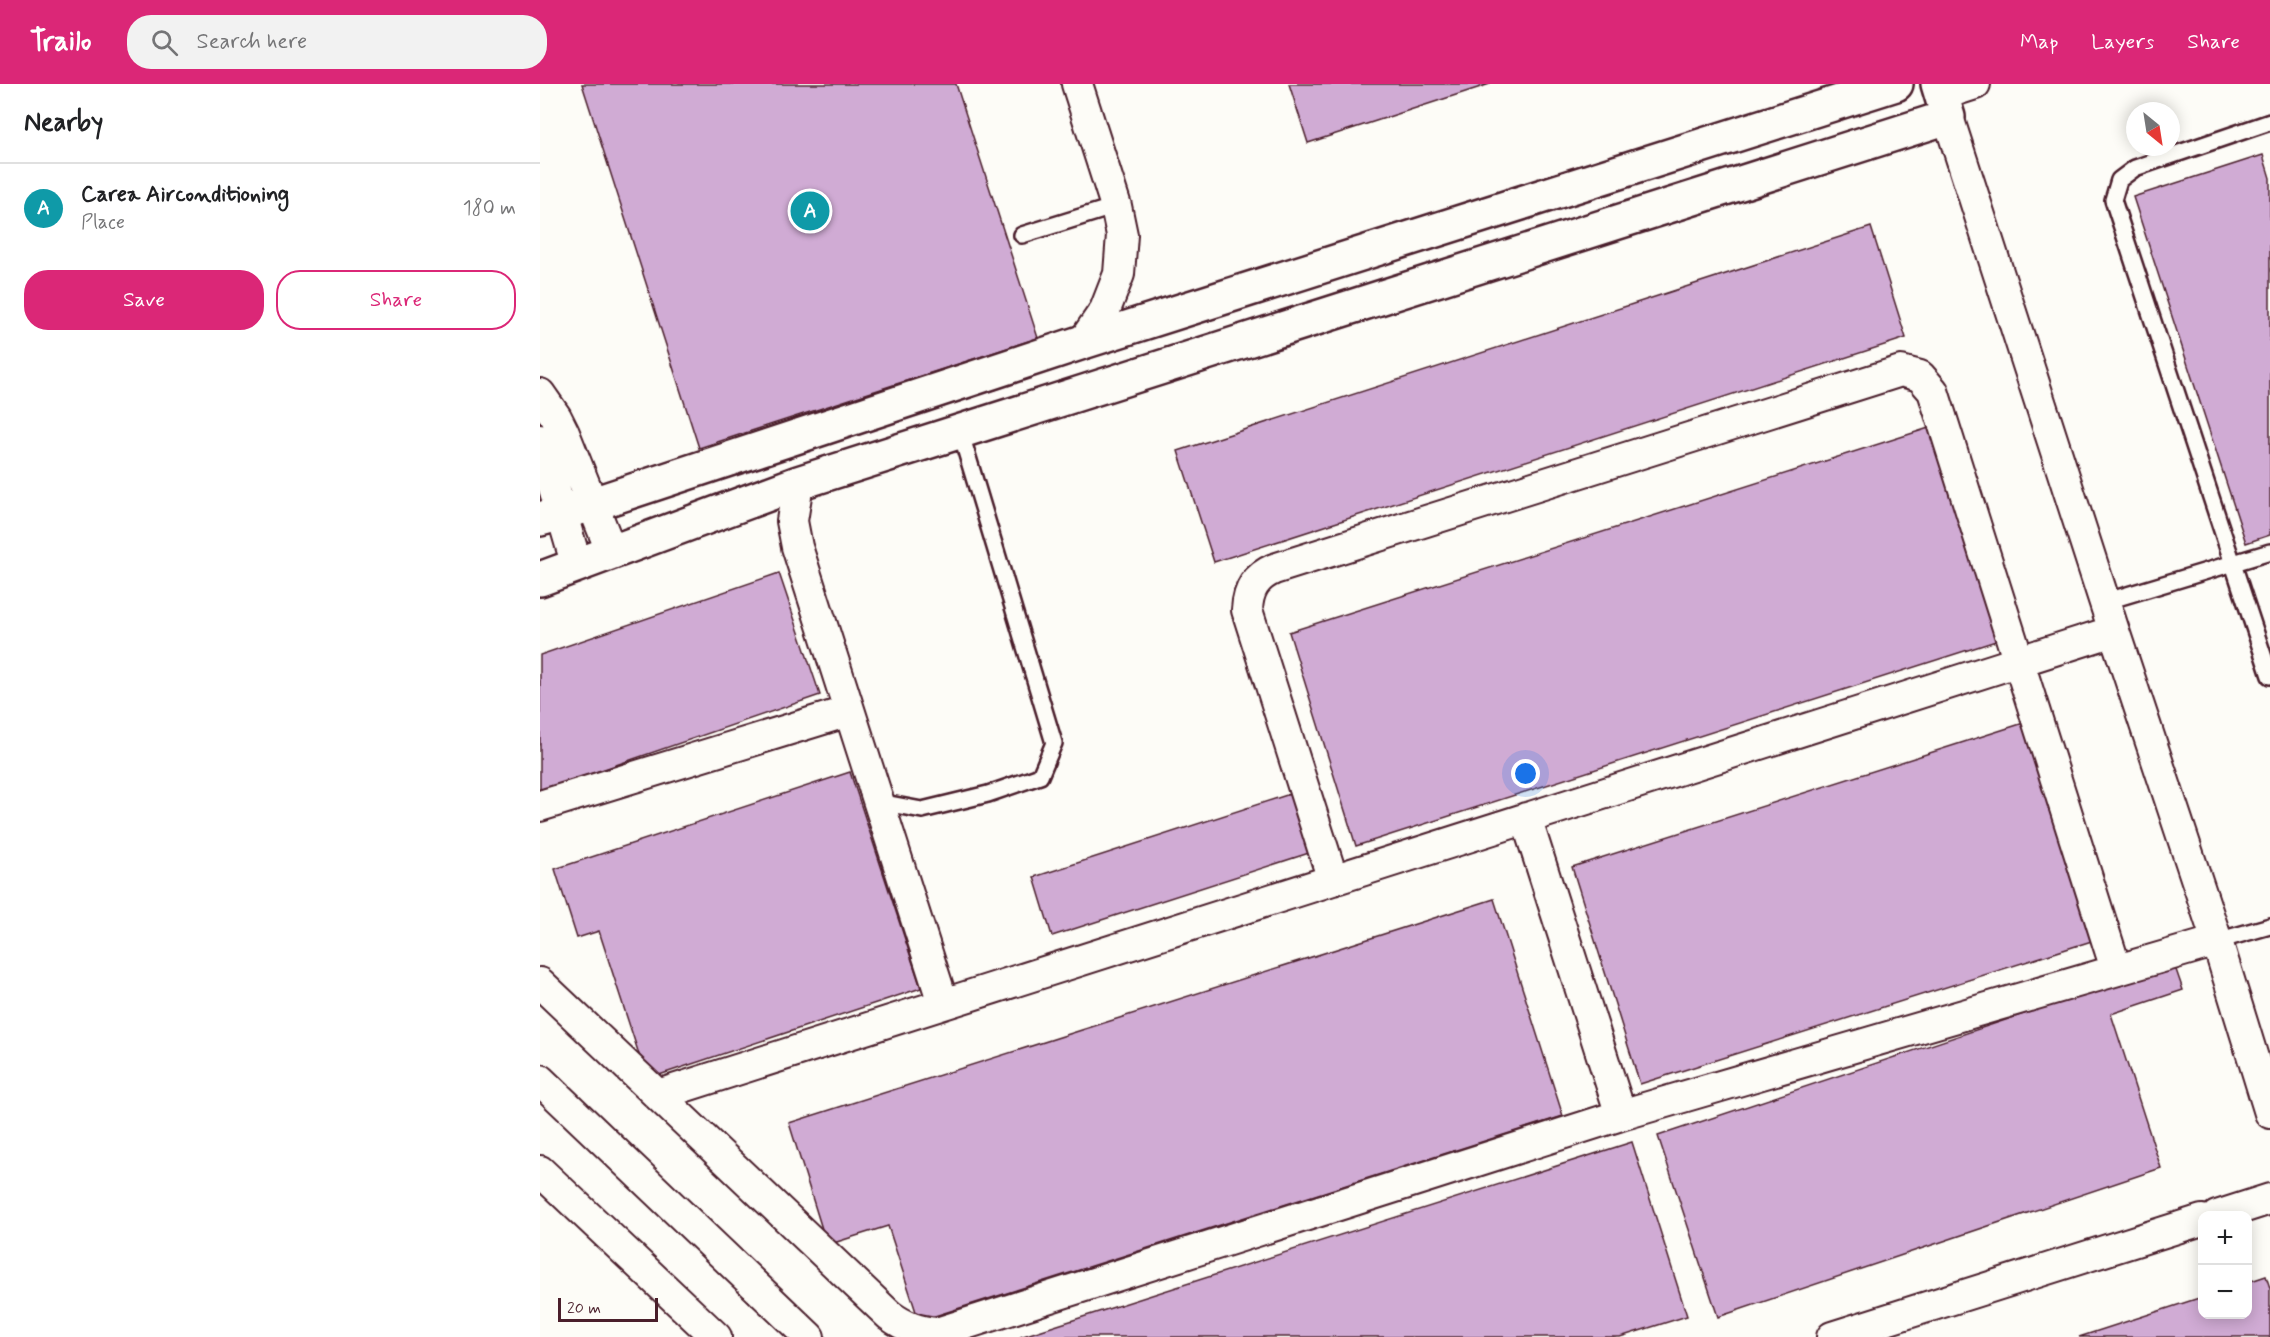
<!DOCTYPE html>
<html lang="en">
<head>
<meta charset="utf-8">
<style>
	body { margin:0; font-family:Mynerve,sans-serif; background:#f2f2f2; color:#202124 }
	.controls { position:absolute; right:18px; bottom:18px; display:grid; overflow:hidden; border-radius:12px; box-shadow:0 3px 15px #0003 }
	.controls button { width:54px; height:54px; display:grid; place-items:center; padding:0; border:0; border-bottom:2px solid #e0e0e0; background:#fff; color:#202124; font:30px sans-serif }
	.compass { position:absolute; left:1586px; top:18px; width:54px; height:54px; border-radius:50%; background:#fff; box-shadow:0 3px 15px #0003; rotate:150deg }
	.scale { position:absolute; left:18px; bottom:15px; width:100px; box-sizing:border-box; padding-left:6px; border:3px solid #4a1f2b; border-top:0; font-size:16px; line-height:21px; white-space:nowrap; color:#4a1f2b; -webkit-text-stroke:4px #fdfcf7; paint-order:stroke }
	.you { position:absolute; left:986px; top:690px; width:21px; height:21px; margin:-15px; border:4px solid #fff; border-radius:50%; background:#1a73e8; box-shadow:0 0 0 9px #1a73e833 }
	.badge { display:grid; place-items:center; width:39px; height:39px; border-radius:50%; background:#db2777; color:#fff; font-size:20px; font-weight:700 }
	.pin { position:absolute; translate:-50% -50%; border:3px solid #fff; box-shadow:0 2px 6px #0006 }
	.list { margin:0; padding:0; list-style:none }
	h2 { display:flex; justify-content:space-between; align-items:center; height:78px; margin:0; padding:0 24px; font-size:26px }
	h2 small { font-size:20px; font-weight:400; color:#757577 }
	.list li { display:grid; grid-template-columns:39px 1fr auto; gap:18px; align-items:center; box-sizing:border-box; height:90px; padding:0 24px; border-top:2px solid #e0e0e0 }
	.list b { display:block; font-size:22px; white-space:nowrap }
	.list p { margin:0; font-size:20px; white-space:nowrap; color:#757577 }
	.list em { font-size:20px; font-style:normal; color:#757577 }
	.actions { display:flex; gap:12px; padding:18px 24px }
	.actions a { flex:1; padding:14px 0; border:2px solid #db2777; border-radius:24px; text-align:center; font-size:21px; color:#db2777 }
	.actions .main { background:#db2777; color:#fff }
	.icon { flex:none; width:33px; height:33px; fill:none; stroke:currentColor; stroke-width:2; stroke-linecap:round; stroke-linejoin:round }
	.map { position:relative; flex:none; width:1730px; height:1253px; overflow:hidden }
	header { display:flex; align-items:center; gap:36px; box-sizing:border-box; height:84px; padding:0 30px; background:#db2777; color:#fff }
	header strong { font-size:28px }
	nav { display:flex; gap:33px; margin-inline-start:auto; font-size:21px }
	.search { width:420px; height:54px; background:#f2f2f2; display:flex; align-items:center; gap:15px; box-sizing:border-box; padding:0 21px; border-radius:24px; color:#757577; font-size:22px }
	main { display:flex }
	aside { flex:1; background:#fff }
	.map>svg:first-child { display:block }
	.building { fill:#d0abd4; stroke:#4a1f2b; stroke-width:1.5 }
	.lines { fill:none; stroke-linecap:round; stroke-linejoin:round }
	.service-casing { stroke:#4a1f2b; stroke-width:20 }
	.minor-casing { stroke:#4a1f2b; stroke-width:34 }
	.tertiary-casing { stroke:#4a1f2b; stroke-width:38 }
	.service { stroke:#fdfcf7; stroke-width:15 }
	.minor { stroke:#fdfcf7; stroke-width:30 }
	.tertiary { stroke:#fdfcf7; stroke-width:33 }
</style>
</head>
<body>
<header>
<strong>Trailo</strong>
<div class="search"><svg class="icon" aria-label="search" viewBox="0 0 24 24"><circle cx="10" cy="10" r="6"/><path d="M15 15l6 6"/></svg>Search here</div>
<nav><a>Map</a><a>Layers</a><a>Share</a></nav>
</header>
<main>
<aside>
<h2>Nearby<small></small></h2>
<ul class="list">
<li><span class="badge" style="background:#0f9aa8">A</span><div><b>Carea Airconditioning</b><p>Place</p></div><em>180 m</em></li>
</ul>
<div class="actions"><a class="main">Save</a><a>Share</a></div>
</aside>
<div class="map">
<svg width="1730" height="1253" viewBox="0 0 1730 1253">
	<rect width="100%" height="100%" fill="#fdfcf7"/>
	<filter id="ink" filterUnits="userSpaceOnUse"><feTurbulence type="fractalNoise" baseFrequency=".0167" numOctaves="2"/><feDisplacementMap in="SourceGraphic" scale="12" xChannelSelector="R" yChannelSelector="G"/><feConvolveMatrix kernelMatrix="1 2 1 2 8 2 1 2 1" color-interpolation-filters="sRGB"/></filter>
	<g filter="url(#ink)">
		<path class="building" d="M42 0H416L498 254 159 364Z
			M749 0H950L768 59Z
			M1723 71 1730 94V451L1706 459 1593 113Z
			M1331 143 1366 254 674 478 638 367Z
			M1392 343 1459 556 816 762 749 548Z
			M239 489 280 611 0 707V571Z
			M1490 637 1558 855 1100 1000 1032 783Z
			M310 688 381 904 107 995 59 847 37 854 15 785Z
			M750 710 769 769 512 852 494 793Z
			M954 815 1023 1032 379 1237 348 1142 287 1161 249 1039Z
			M1634 880 1643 906 1571 930 1621 1084 1178 1233 1118 1052Z
			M1092 1058 1147 1232 1080 1253H480Z
			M1726 1192 1730 1204V1253H1539L1662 1213V1230H1708V1198Z"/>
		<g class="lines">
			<defs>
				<path id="service" d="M1730 38 1595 84 1579 96 1573 116 1730 592
					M482 151 576 122
					M1564 518 1730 468
					M339 718 382 726 448 710 500 692 514 659 420 347
					M1677 857 1730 842"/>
				<path id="minor" d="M537 0 576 122 582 151 579 190 565 226 543 258
					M1401 11 1435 0
					M1408 33 1574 547 1677 857 1730 1029
					M0 310 16 333 24 349 72 469
					M0 356 37 482
					M258 399 252 437 257 463 403 919
					M0 722 309 627
					M986 734 1081 1031
					M793 796 707 526C708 506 715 493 734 485L1361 287 1380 292 1393 307 1576 885
					M0 899 349 1231C365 1243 378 1247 397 1249L1081 1031 1677 857
					M0 996 269 1253
					M118 1011 1574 547
					M0 1087 176 1253
					M1677 1132 1730 1115
					M1292 1253 1662 1136"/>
				<path id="tertiary" d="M0 435 53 420 543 258 1356 0
					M0 495 258 399 1408 33 1398 0"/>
			</defs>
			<use href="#service" class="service-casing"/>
			<use href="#minor" class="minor-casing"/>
			<use href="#tertiary" class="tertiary-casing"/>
			<use href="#service" class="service"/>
			<use href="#minor" class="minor"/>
			<use href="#tertiary" class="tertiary"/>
		</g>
	</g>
</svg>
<div class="controls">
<button>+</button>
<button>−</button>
</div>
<svg class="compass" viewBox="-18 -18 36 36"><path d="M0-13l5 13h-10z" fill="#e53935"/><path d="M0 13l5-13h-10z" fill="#757577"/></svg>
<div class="scale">20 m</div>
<div class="you"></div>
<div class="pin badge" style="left:270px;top:127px;background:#0f9aa8">A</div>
</div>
</main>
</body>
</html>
